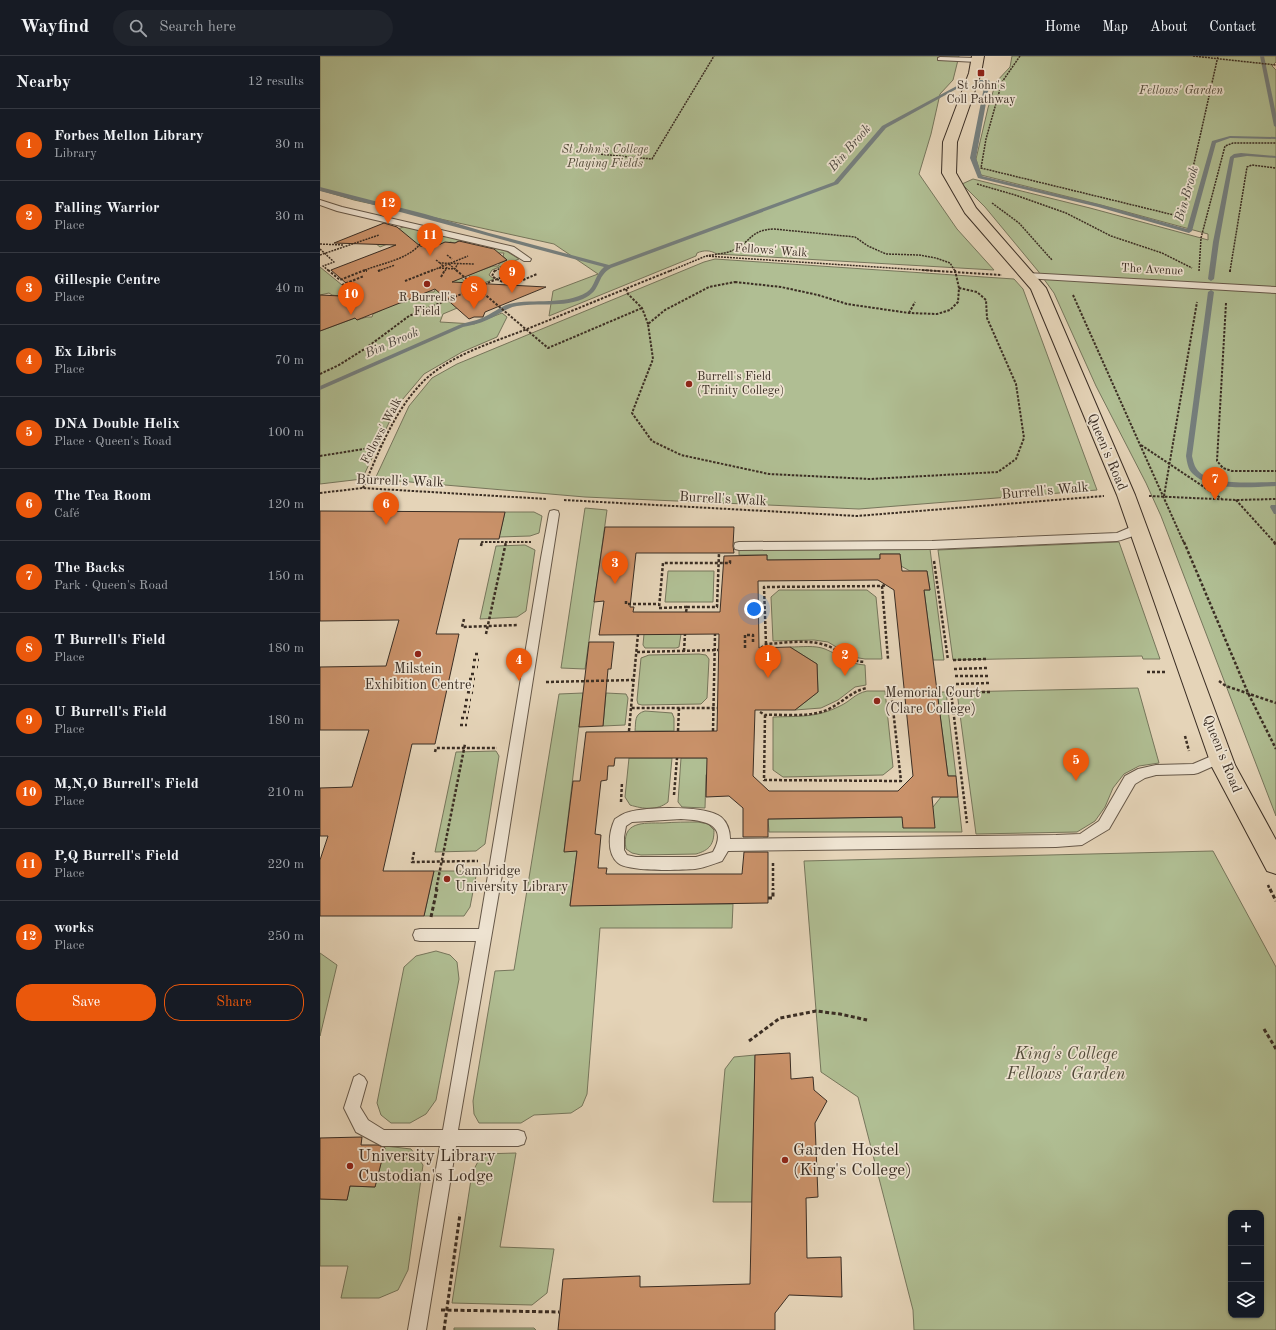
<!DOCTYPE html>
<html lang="en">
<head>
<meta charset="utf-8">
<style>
	body { margin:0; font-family:"Old Standard TT",serif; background:#20242c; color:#f1f3f6 }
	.controls { position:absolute; right:12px; bottom:12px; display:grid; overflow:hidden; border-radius:8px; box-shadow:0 1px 3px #0004 }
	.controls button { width:36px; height:36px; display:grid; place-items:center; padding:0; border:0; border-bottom:1px solid #363941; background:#171b24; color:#f1f3f6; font:20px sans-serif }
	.you { position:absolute; left:434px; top:553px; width:14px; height:14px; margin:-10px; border:3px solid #fff; border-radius:50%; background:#1a73e8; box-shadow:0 0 0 6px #1a73e833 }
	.badge { display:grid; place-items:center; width:26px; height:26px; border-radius:50%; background:#ea580c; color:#fff; font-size:13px; font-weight:700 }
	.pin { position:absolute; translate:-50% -33px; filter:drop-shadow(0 1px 2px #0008) }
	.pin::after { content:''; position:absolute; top:21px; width:14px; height:12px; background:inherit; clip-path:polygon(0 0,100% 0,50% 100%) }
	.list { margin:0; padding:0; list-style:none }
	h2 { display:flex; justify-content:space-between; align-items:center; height:52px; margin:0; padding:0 16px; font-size:17px }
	h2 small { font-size:13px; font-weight:400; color:#9ea1a6 }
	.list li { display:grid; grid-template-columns:26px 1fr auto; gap:12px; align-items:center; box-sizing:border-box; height:72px; padding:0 16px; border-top:1px solid #363941 }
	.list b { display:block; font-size:15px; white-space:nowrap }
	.list p { margin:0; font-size:13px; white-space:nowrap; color:#9ea1a6 }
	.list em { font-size:13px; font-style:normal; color:#9ea1a6 }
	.actions { display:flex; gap:8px; padding:12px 16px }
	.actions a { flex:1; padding:9px 0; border:1px solid #ea580c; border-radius:16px; text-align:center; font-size:14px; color:#ea580c }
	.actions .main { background:#ea580c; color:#fff }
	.icon { flex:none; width:22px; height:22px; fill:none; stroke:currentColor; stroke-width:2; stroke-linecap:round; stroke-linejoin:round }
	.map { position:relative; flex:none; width:956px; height:1274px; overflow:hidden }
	header { display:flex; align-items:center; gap:24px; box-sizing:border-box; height:56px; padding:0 20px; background:#171b24; border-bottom:1px solid #363941 }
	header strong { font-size:19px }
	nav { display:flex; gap:22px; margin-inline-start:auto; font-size:14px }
	.search { width:280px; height:36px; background:#20242c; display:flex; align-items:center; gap:10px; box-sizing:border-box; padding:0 14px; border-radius:22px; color:#9ea1a6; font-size:15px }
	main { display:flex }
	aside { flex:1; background:#171b24 }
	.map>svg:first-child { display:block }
	.green { fill:#b0be93; stroke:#76765c; fill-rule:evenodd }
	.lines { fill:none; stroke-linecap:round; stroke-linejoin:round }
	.stream { fill:#757f7e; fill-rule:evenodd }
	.building { fill:#ca926a; stroke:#3b2e24; fill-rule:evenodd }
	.service-casing { stroke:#665849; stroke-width:2 }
	.primary-casing { stroke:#3b2e24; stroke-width:2 }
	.path-far3 { stroke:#3b2e24; stroke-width:1.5; stroke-dasharray:2 1; stroke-linecap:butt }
	.path-far2 { stroke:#3b2e24; stroke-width:2; stroke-dasharray:2.5 1.5; stroke-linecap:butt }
	.path-far1 { stroke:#3b2e24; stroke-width:2.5; stroke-dasharray:3 2; stroke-linecap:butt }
	.path { stroke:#3b2e24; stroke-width:3; stroke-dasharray:4 2.5; stroke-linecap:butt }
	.service { fill:#eee3d1; fill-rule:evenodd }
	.primary { fill:#e5d4b8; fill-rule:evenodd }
	.poi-dot { fill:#8f2418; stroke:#eee3d1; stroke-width:1.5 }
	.labels { text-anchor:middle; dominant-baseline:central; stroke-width:3.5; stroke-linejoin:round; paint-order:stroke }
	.far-poi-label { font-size:12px; fill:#3b2e24; stroke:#eee3d1 }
	.far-park-label { font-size:12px; font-style:italic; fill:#524b3a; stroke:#eee3d1 }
	.far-street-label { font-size:12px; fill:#3b2e24; stroke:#eee3d1 }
	.far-water-label { font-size:13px; font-style:italic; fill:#4e4942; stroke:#eee3d1 }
	.street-label { font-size:14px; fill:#3b2e24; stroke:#eee3d1 }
	.poi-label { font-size:14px; fill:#3b2e24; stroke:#eee3d1; text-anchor:start }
	.near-park-label { font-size:17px; font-style:italic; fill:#524b3a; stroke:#eee3d1 }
	.near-poi-label { font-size:17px; fill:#3b2e24; stroke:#eee3d1; text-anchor:start }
</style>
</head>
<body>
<header>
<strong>Wayfind</strong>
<div class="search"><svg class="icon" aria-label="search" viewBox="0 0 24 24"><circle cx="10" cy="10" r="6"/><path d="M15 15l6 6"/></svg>Search here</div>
<nav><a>Home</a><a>Map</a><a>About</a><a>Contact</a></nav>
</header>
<main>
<aside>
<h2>Nearby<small>12 results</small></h2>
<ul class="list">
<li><span class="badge">1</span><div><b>Forbes Mellon Library</b><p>Library</p></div><em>30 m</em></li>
<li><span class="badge">2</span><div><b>Falling Warrior</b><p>Place</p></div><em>30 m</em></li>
<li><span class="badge">3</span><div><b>Gillespie Centre</b><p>Place</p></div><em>40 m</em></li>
<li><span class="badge">4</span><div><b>Ex Libris</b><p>Place</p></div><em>70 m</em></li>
<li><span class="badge">5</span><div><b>DNA Double Helix</b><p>Place · Queen's Road</p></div><em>100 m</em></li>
<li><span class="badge">6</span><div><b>The Tea Room</b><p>Café</p></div><em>120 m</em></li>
<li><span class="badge">7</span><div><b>The Backs</b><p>Park · Queen's Road</p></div><em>150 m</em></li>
<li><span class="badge">8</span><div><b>T Burrell's Field</b><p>Place</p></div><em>180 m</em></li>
<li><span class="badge">9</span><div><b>U Burrell's Field</b><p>Place</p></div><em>180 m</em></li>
<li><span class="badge">10</span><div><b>M,N,O Burrell's Field</b><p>Place</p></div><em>210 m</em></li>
<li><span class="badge">11</span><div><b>P,Q Burrell's Field</b><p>Place</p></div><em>220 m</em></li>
<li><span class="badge">12</span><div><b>works</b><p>Place</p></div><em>250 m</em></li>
</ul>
<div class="actions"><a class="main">Save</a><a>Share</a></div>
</aside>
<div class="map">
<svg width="956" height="1274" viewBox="0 0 956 1274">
	<rect width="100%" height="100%" fill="#e5d4b8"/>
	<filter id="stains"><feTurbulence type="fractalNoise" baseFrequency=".005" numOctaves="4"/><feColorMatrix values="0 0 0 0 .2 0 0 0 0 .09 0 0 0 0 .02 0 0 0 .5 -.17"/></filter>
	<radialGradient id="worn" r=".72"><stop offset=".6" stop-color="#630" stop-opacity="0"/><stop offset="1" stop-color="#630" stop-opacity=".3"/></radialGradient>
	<path class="green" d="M0 0H639L633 24 620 38 611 78 599 118 637 173 674 214 397 198C390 194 384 194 377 197L376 200 229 260 233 235 278 218 234 188 34 144 0 134Z
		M692 0H956V6L952 10 956 14V760L841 460 826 427 776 330 734 237 718 215 665 151 642 128 653 123 770 152 881 182 888 184V178L781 149 661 119 656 103 668 52 676 26 690 11Z
		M86 170 150 185 146 187 142 184 135 187 130 186 124 191 121 188 114 191 108 190 106 193 86 199 70 187 60 191 50 183Z
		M168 190 186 195 199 203 172 214 169 219 174 223 159 229 148 219 173 210H178L180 207 187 204 183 200 184 197H158Z
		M395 203 694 223 703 233 777 434 539 453 265 441 55 423 89 350 112 322 137 308 384 206Z
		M0 211 22 229 31 238 19 243 20 240 12 239 9 237 0 239Z
		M141 222 153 232 142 250 123 258 120 266 154 268 182 257 187 261 177 281 142 296 104 318 77 350 42 423 0 428V275L35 262 37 264 47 261H52L53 258 62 254 59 251 67 238 80 247 87 246 74 235 114 236 116 232Z
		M265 452 287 454 265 613 241 612Z
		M185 456H214L222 460 219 477 210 480 179 481Z
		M799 486 840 603H823L822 600 633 604 618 494Z
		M205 489 215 494 206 555 197 561 160 563 176 490Z
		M610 493 624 604H613L604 534H610L607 515H590L581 510 580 498H560V503L447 504V499H419V494Z
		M348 515H394L393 546H345Z
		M459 534H547L556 541 562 603H545L533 601 508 586 494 584 453 585 451 541Z
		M324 578H361L359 591 356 592H325L323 589Z
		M470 591C481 591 495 589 505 593 520 599 527 608 545 609L546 629 535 631 518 644 501 652 475 654 498 636 497 608Z
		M379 598 386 599 389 603 387 642 381 648 322 649 318 648 317 644 321 602 329 599Z
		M818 632 839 707 819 710 804 718 793 732 785 751 775 765 757 776 656 778 637 636Z
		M547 635H565L573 711 563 719 463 721 453 714V661C480 660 496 662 520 650 531 645 534 638 547 635Z
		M617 636H626L636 720H628Z
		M263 637 244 795H257L250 849 413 848 412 872H280L267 1038 262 1050 251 1057 214 1059 201 1067H159L154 1058 153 1045 175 915 194 914 239 638Z
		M286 637 306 638 308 642 305 669 283 670Z
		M325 655 352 657 354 662V675H315C316 665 314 658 325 655Z
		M176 695 179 700 165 788 156 795 115 796 136 696Z
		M309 702H352L348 746C337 755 323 753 310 749L305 741Z
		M361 702H397L386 719 385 752 362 751 358 746Z
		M621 741H638L642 776H449L448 763 582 761 613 751Z
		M378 766 388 768 394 774C394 788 390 794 376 798L321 799 312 797 306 793C301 765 323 767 343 767 355 766 366 766 378 766Z
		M893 795 956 911V1274H594L593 1254 538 1041 501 1016 484 805ZM911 1157H941V1259H911Z
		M114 815H148L156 820 150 851 144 860H104Z
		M116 895 130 899 137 906 139 923 116 1044 106 1058 90 1067H71L61 1059 57 1047 84 911 96 900Z
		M0 897 17 909 0 980Z
		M435 999 432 1146H393L405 1013 414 1001Z
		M65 1090 91 1093 103 1109 88 1214 78 1234 59 1242H21L28 1210H0V1143L27 1144 30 1130 55 1131Z
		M196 1097 180 1191 234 1193 227 1237 212 1249 132 1247 152 1117 162 1098Z
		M134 1272H214L216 1274H134Z"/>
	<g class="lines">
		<path class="stream" d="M940 0H944L956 58V71L954 70Z
			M648 24H668L670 25 656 102 662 120 782 149 867 173 892 85 910 80 956 81V83L910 82 896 87 872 175 869 177 778 151 658 122 650 102 665 26H649L566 72 518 128 291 212C275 221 283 234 263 243 242 252 219 246 197 250 185 252 177 260 167 264 159 268 151 269 143 271L0 334V330L139 269C147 266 155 265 162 262 172 258 179 251 189 248 215 242 244 250 267 236 275 231 275 218 284 211 189 186 95 159 0 135V131L105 158 169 177 289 209 514 126 562 70Z
			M921 97 956 100V102L927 100 914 102 899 186 894 223 891 225 888 223 893 186 910 101 914 98Z
			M891 234 894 236 872 400C873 404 874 409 876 412 887 431 937 426 956 426V430C932 431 890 436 872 417 868 413 867 406 866 400L888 236Z
			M951 449H956V458H954L950 451Z"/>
	</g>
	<path class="building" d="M64 167 77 171 100 190 114 191 125 186 135 187 139 185 174 193 187 204 132 226 226 231 165 256 163 261H154L149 263 115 233 37 264 35 262 0 275V239L42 241 11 214 76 189 14 187Z
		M0 455 185 456 179 483H139L116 578H139L115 688H92L63 815H114L104 860H0V804L8 780H0V732L32 731 49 674H0V611L66 610 79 564 0 565Z
		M285 471H414L413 490 414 497H316L310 551H314L313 556H400L404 500 447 499V504L560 503V498H580L582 515H607L610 534H604L628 720H636L638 741H612L615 772H583L582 761 448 763V781H423V752L409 740 386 741 387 702H295L294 710H288L287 724 281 725 275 778 281 779 278 812H287L286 818H422L424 796H448V847L250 850 257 795 244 796 253 725H260L266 676 397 675 399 578 279 579 284 545 274 546ZM558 524 574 534 593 720 578 735H449L433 720 435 654H475L498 636 497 608 470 591 439 592 438 525Z
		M269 586H294L291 613H288L283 670 259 671Z
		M470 997 471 1023 493 1021 494 1034 507 1045 495 1067 498 1141 486 1142 487 1202 521 1201 522 1241 469 1239 455 1257V1274H238L243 1223 320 1220V1231L430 1228 435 999Z
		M42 1081 41 1089H58L65 1092 55 1131 30 1130 27 1144 0 1143V1082Z"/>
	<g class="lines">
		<defs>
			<path id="service" d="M620 1 657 2 660 4 657 6 618 4V2Z
				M0 144 22 151 194 191 211 203 210 205H204L188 195 17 155 0 149Z
				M707 217 956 231V237L704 222 703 220Z
				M234 454 238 455 239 458 184 807 138 1074H198L204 1076 206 1082 204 1088 198 1090H136L106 1274H88L120 1090H62L36 1076 24 1052 34 1021 39 1018 44 1021 47 1026 40 1051 48 1064 64 1074H123L156 885H100L95 884 93 879 95 874 100 873H159L221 502 229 458 230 455Z
				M818 468 822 469 823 472C818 479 806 483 797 485L612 493 419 494 415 493 414 490 415 487 419 486 612 485 797 477Z
				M901 696 905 697 907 701 905 705 878 717 874 718 836 719 825 722 815 728 789 773 762 789 736 791 408 795 402 805C393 808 384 812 375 813 359 814 309 816 298 807 286 797 289 775 295 763 300 760 304 757 309 756 328 751 385 749 401 761 407 766 410 775 410 783L736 779 760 778 779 765 805 720 818 713 836 709 873 708ZM361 763C383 764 409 768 393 796L376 801H316L307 799 304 794V781L306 770 312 766Z"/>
			<path id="primary" d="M652 0H664L661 17 637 86 636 117 656 152 726 232 815 439 915 709 956 784V818L947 815 892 711 797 439 711 233 645 157 622 117 623 86 649 17Z"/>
		</defs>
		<use href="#service" class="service-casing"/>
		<use href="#primary" class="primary-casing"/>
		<path class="path-far3" d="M700 0 682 26 666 83 661 112 862 161 898 0
			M873 0 956 9
			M278 98 332 103 394 0
			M657 128 695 139 746 157 791 180 842 197 872 212
			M672 147 699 167 732 204
			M0 188 23 189
			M0 193 14 206 3 210 9 215
			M0 199 59 179
			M127 199 132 203
			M386 200C395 198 405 198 414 194 432 185 430 174 454 173L535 181 548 190 566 198 599 199 616 202 630 207 635 215
			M116 204 120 207
			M129 208 137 215
			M123 210 120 207 154 208
			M119 212 135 213 138 207
			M45 214C63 207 89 203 101 187
			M43 215H47
			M58 215 75 209
			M111 215 148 200
			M125 215 127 211
			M175 215 186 209
			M350 215 386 200 618 215
			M879 215 881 182 905 90 913 87H956
			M910 215 927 111 932 109 956 112"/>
		<path class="path-far2" d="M8 214 20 224 45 214 47 215
			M136 214 228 292 322 252
			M175 214 172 220C191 233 197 226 217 218
			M602 214 682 219
			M635 214 639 232
			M58 215 61 214
			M910 216V214
			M121 221 125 214
			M85 225 113 214
			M415 226 461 231 498 239 527 248 589 257 617 258 630 254 638 246 639 232 657 236 666 244 667 262 696 328 704 382 696 403 678 416 550 423 449 418 361 399 332 385 312 357 333 303 328 268 345 254 389 231Z
			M22 229 44 220
			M306 233 308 238 322 252 328 268
			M753 239 864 487
			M906 247 897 405 903 412 912 415H956
			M589 257 595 246
			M0 318 19 309 46 292 89 260 182 221
			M821 389 902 443
			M0 400 63 390
			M43 432C58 398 72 360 98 331 126 299 173 287 212 271 259 252 305 233 352 214
			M0 437 43 432 227 443
			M829 440 916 444 956 443
			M844 440 877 246
			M244 444 537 460 784 440
			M916 444 955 487
			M162 487V486H211"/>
		<path class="path-far1" d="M864 486 928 637 956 693
			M954 486 956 489
			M161 490 162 486
			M614 505 628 604
			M562 530 566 529
			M306 545V548H339
			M367 551 339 552 343 507H410V503
			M366 556 367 551H397L399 497
			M144 563 142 571 198 569
			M166 578 186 486
			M318 578 311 652H397
			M446 588 444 531 562 530 568 603
			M425 592V579H433V588
			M441 592 446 588C465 587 487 583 505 589 521 594 527 605 545 606
			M364 595 365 578
			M317 596 398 594
			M155 598H160
			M153 604H159
			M633 604 667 603
			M152 611H158
			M634 613 668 612
			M827 616H846
			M151 618H156
			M635 620H669
			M149 623H155
			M899 625 906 630 956 647
			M226 626 314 624
			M636 628 670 627
			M148 630H154
			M147 636 153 637
			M631 636 647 767
			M637 636H671
			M145 644H151
			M144 650 150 651
			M143 656H149
			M440 656 445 659C466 658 490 662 509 653 523 646 532 635 547 632
			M445 659 444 724 581 725 571 635
			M141 662H148
			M140 669H147
			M309 675 311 652
			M358 675 359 652
			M393 675 395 578
			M865 680 869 695
			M115 696 116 692H177
			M354 739 357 702
			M301 746 302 726
			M94 796 92 806 158 805
			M453 807V834
			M948 829 950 834
			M116 834 145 688"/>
		<path class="path" d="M950 833 956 845
			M448 842H453V833
			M111 861 117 833
			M944 973 956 993
			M429 985 460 962 496 955 520 958 547 964
			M121 1254 239 1256
			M124 1274 140 1158"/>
		<use href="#service" class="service"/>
		<use href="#primary" class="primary"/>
	</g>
	<g class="poi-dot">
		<rect x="657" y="13" width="8" height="8" rx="2"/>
		<circle cx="107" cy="228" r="4"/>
		<circle cx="369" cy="328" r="4"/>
		<circle cx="98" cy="598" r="4"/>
		<circle cx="557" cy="645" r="4"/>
		<circle cx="127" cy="823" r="4"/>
		<circle cx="465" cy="1104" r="4"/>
		<circle cx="30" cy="1110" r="4"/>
	</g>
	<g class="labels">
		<g class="far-poi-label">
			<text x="661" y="30">St John's<tspan x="661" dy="14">Coll Pathway</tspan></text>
			<text x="107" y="242">R Burrell's<tspan x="107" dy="14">Field</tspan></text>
			<text x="377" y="321" text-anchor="start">Burrell's Field<tspan x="377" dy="14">(Trinity College)</tspan></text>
		</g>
		<g class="far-park-label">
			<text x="861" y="35">Fellows' Garden</text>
			<text x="285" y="94">St John's College<tspan x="285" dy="14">Playing Fields</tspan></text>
		</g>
		<g class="far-street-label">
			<text transform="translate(451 195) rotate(4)">Fellows' Walk</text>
			<text transform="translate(832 214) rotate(3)">The Avenue</text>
			<text transform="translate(62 375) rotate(-62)">Fellows' Walk</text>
		</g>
		<g class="far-water-label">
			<text transform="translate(530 92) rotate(-49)">Bin Brook</text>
			<text transform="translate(867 138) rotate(-74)">Bin Brook</text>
			<text transform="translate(72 287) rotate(-24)">Bin Brook</text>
		</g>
		<g class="street-label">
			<text transform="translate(787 396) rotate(67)">Queen's Road</text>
			<text transform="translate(80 425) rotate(2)">Burrell's Walk</text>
			<text transform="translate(725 435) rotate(-5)">Burrell's Walk</text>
			<text transform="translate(403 443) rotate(3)">Burrell's Walk</text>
			<text transform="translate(902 698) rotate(68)">Queen's Road</text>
		</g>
		<g class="poi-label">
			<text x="98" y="613" text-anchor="middle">Milstein<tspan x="98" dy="16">Exhibition Centre</tspan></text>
			<text x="565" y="637">Memorial Court<tspan x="565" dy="16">(Clare College)</tspan></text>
			<text x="135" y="815">Cambridge<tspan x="135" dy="16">University Library</tspan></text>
		</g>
		<g class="near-park-label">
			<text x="746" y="998">King's College<tspan x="746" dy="20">Fellows' Garden</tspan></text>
		</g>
		<g class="near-poi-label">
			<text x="473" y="1094">Garden Hostel<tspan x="473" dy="20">(King's College)</tspan></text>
			<text x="38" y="1100">University Library<tspan x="38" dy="20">Custodian's Lodge</tspan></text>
		</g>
	</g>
	<rect width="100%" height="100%" filter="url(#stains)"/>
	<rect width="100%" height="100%" fill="url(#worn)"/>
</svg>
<div class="controls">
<button>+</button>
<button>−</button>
<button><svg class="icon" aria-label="layers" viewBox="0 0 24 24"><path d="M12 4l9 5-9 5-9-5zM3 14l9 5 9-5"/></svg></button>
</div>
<div class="you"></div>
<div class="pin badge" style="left:448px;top:622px">1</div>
<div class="pin badge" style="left:525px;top:620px">2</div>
<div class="pin badge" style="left:295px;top:528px">3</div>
<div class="pin badge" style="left:199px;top:625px">4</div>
<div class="pin badge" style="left:756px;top:725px">5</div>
<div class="pin badge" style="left:66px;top:469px">6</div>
<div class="pin badge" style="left:895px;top:444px">7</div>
<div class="pin badge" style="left:154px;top:253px">8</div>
<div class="pin badge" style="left:192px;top:237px">9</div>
<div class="pin badge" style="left:31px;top:259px">10</div>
<div class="pin badge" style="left:110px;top:200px">11</div>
<div class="pin badge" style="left:68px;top:168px">12</div>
</div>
</main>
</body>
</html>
